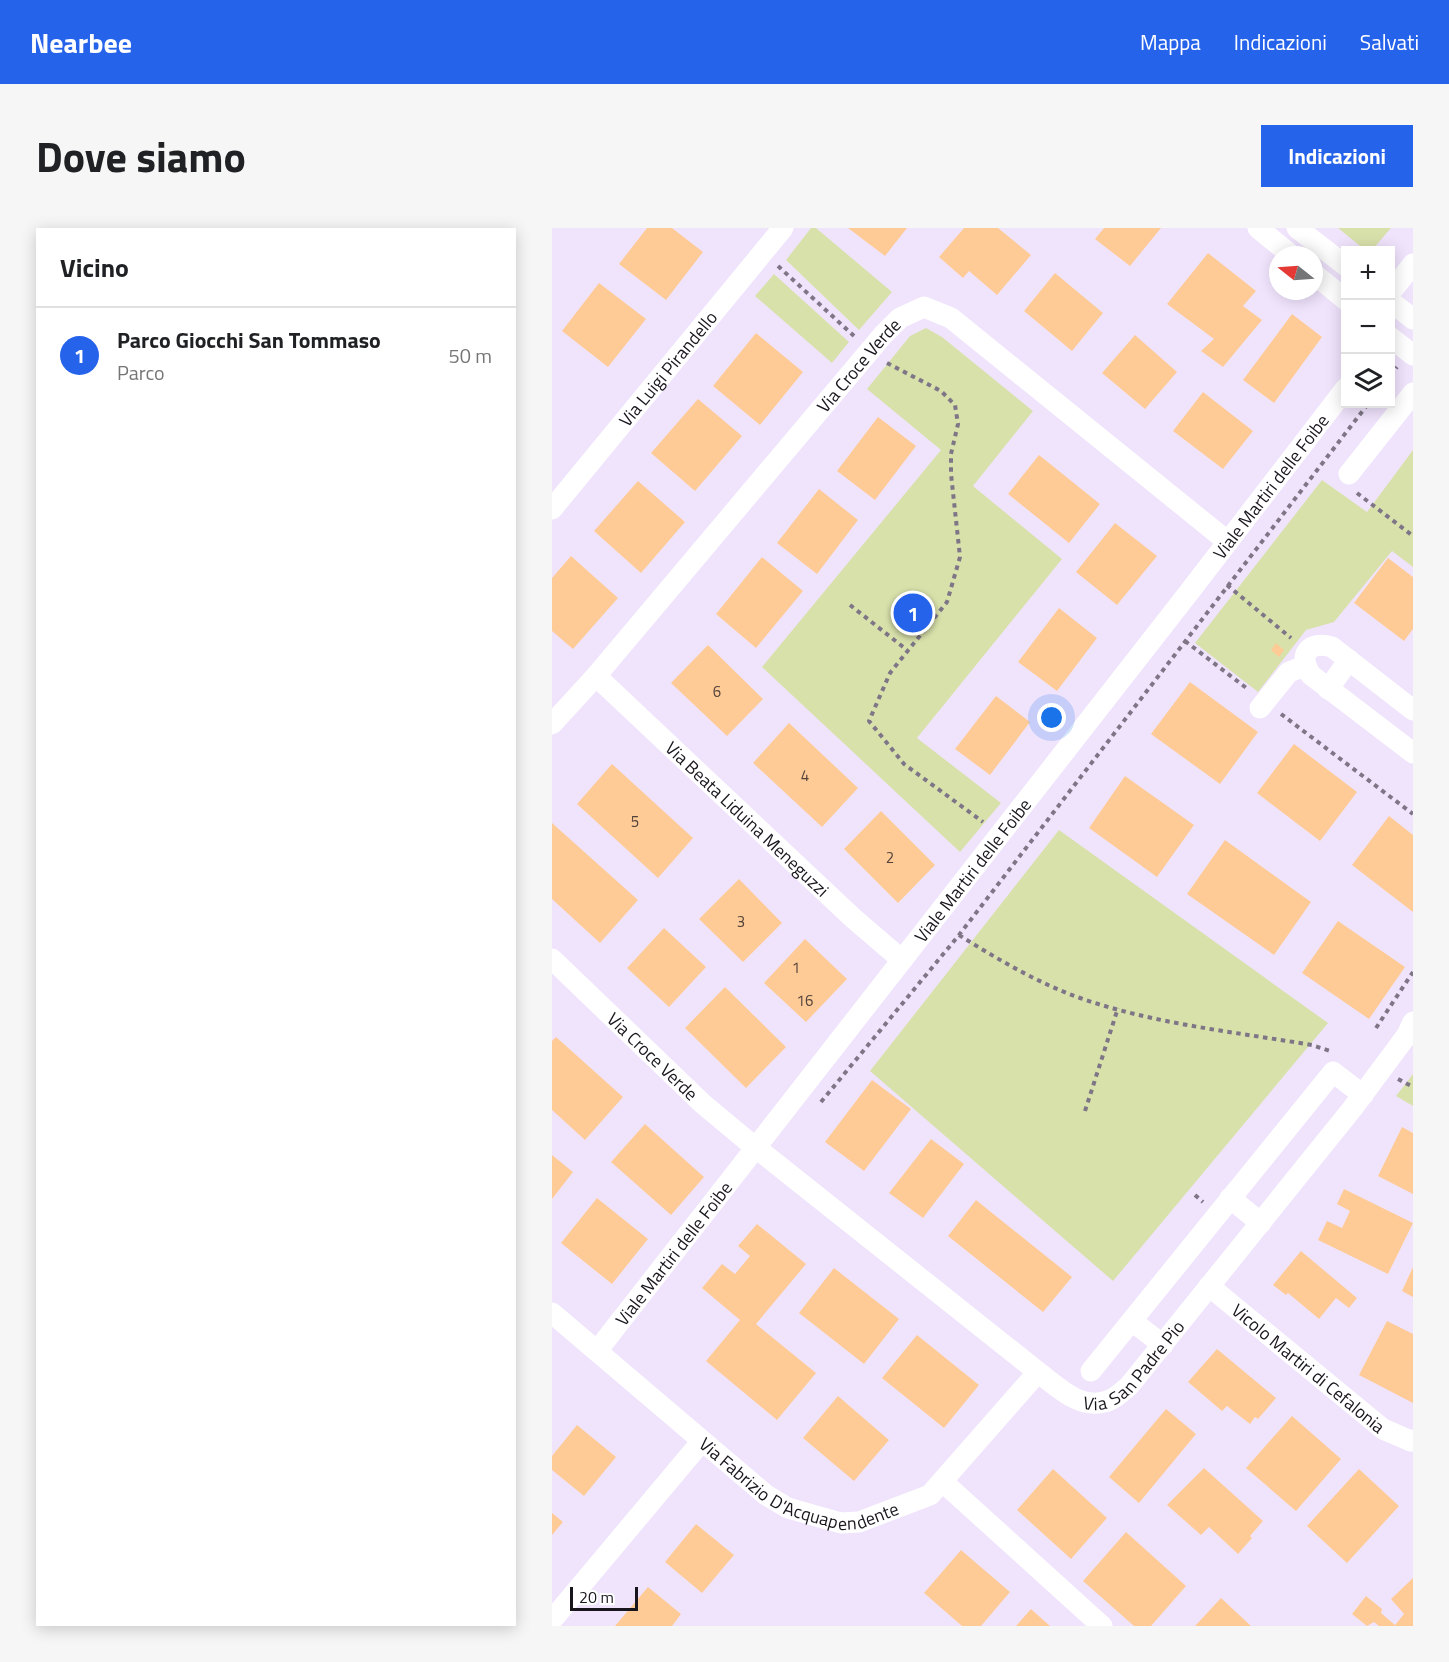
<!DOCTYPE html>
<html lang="it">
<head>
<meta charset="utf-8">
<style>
	body { margin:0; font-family:"Titillium Web",sans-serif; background:#f6f6f6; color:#202124 }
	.controls { position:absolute; right:18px; top:18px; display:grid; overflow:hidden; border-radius:0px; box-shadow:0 3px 15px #0003 }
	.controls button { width:54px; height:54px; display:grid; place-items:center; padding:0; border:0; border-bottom:2px solid #e0e0e0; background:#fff; color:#202124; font:30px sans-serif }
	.compass { position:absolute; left:717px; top:18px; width:54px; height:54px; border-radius:50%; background:#fff; box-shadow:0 3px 15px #0003; rotate:287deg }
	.scale { position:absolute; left:18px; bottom:15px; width:68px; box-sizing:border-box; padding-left:6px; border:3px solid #19151d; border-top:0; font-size:16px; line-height:21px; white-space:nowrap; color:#19151d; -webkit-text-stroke:4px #fff; paint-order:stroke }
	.you { position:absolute; left:500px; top:490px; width:21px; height:21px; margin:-15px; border:4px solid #fff; border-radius:50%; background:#1a73e8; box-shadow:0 0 0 9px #1a73e833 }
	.badge { display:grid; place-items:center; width:39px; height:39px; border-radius:50%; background:#2563eb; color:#fff; font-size:20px; font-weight:700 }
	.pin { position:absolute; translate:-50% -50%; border:3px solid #fff; box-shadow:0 2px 6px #0006 }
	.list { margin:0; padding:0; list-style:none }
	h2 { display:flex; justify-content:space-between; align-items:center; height:78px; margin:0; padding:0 24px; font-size:26px }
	h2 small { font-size:20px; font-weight:400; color:#757577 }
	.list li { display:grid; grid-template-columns:39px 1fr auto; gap:18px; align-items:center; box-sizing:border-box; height:96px; padding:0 24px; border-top:2px solid #e0e0e0 }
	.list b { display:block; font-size:22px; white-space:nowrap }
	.list p { margin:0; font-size:20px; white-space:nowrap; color:#757577 }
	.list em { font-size:20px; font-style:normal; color:#757577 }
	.icon { flex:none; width:33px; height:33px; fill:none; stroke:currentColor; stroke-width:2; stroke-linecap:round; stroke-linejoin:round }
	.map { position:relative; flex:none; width:861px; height:1398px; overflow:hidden; border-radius:0px }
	header { display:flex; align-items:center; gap:36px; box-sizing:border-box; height:84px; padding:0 30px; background:#2563eb; color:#fff }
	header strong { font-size:28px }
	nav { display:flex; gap:33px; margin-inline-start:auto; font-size:21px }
	.intro { display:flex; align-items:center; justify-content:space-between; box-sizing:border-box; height:144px; padding:0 36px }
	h1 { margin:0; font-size:42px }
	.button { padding:15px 27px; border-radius:0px; background:#2563eb; color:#fff; font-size:21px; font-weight:700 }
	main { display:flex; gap:36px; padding:0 36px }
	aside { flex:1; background:#fff; border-radius:0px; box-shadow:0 3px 15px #0003 }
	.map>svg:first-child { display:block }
	.green { fill:#d9e1ab }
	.building { fill:#fecb96 }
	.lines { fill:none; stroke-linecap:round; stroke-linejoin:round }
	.path { stroke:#7e7686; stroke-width:4; stroke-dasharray:4.5 4.5; stroke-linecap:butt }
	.minor { stroke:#fff; stroke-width:21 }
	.labels { text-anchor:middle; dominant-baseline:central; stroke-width:5; stroke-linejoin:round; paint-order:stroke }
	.number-label { font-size:15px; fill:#52423b }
	.street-label { font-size:18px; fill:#19151d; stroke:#fff }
</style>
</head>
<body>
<header>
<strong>Nearbee</strong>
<nav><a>Mappa</a><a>Indicazioni</a><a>Salvati</a></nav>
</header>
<div class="intro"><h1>Dove siamo</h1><a class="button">Indicazioni</a></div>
<main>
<aside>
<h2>Vicino<small></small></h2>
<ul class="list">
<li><span class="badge">1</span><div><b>Parco Giocchi San Tommaso</b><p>Parco</p></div><em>50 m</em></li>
</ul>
</aside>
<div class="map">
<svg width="861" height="1398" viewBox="0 0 861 1398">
	<rect width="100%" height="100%" fill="#f0e4fd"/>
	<path class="green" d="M259 0H264L340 64 307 102 234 32Z
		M786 0H839L820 22H813Z
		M222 46 297 114 280 135 203 68Z
		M374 100 390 109 481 183 421 258 510 331 365 510 449 575 408 624 210 439 389 222 315 161 358 108Z
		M861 222V339L840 323 782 394 754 402 706 464 643 415 770 252 815 284Z
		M507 602 776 795 561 1053 318 843Z
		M861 846V878L844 868Z"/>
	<path class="building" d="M95 0H120L151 24 114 72 67 36Z
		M296 0H355L333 28Z
		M412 0H446L479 27 445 67 417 43 411 50 387 29Z
		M552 0H609L578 38 543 11Z
		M656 25 704 63 691 78 710 92 671 139 649 123 662 111 615 76Z
		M503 45 551 85 520 123 472 83Z
		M47 55 94 91 56 139 10 103Z
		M740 86 770 109 722 175 691 152Z
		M204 105 251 144 208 197 161 158Z
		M583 107 625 144 593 181 550 145Z
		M651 164 701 203 671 241 621 203Z
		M146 171 190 208 143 263 99 225Z
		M326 189 364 218 323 272 285 243Z
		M487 227 548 276 517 315 456 266Z
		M86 253 133 294 89 345 42 303Z
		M267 261 306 292 265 346 225 315Z
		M563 295 605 328 565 377 524 344Z
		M19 328 66 370 21 421 0 403V350Z
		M210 329 251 363 204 420 164 386Z
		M836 330 861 349V401L852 413 802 375Z
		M507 380 545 410 505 463 466 434Z
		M724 415 732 422 727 429 719 422Z
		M156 417 211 471 175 508 119 455Z
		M638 454 706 504 668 556 599 506Z
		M444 468 478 494 438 547 403 521Z
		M237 495 306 560 270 599 201 535Z
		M742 516 805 564 768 613 705 565Z
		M60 536 141 610 106 650 25 576Z
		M573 548 642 597 605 649 537 600Z
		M329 583 383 637 346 675 292 621Z
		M837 588 861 607V684L800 637Z
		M0 595 86 672 48 715 0 671Z
		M673 612 759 674 722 727 635 666Z
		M187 651 230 695 191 734 147 691Z
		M786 693 853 739 817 791 750 745Z
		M112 700 154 739 117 779 75 740Z
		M253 711 295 751 254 794 212 755Z
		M173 759 234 819 194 860 133 800Z
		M4 809 71 869 33 912 0 882V813Z
		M320 852 359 881 312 943 273 914Z
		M93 896 152 949 119 987 59 934Z
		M850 899 861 905V966L826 948Z
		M379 911 412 936 371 990 337 965Z
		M0 927 21 944 0 971Z
		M792 961 861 995 836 1046 766 1012 775 993 790 1000 798 983 785 976Z
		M45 970 96 1011 60 1056 9 1015Z
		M424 972 520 1049 491 1084 396 1008Z
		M205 996 254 1036 204 1096 264 1145 225 1192 154 1133 188 1092 150 1060 170 1036 183 1046 198 1028 186 1018Z
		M749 1023 805 1070 797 1080 784 1070 767 1091 736 1065 734 1067 721 1057Z
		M861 1039V1069L850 1063Z
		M282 1040 347 1091 312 1136 247 1085Z
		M835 1093 861 1106V1175L807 1147Z
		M365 1107 427 1157 392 1200 330 1150Z
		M665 1121 724 1170 706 1191 703 1189 698 1196 675 1178 670 1183 636 1154Z
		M286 1168 337 1212 302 1253 251 1210Z
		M614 1181 644 1206 587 1275 557 1249Z
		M740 1188 789 1231 744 1283 694 1240Z
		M25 1197 64 1229 32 1268 0 1242V1228Z
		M652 1240 711 1293 698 1308 700 1310 686 1326 657 1299 649 1307 615 1277Z
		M501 1241 555 1290 519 1331 465 1282Z
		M807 1241 847 1278 795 1335 755 1298Z
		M0 1285 11 1294 0 1307Z
		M144 1296 182 1327 150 1365 113 1334Z
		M574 1304 634 1358 599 1398H582L531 1353Z
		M409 1322 458 1364 429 1398H410L372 1365Z
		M861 1350V1398H827L822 1394 815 1398 800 1386 814 1368 830 1381 829 1385 843 1397 852 1386 839 1371Z
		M96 1359 129 1386 120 1398H63Z
		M669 1370 699 1398H643Z
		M479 1381 498 1398H464Z"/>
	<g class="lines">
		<path class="path" d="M226 38 302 108
			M335 135 389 163 403 177 406 196 399 226V246L408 329 395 374 338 445 317 493 352 536 431 594
			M838 147 845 139
			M805 265 861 308
			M675 357 739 410
			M298 377 355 422
			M633 413 697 462
			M729 486 861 586
			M407 707C445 731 486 755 528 770 602 796 683 804 760 817L778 823
			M824 800 861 744
			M846 851 861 859
			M269 874 407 707 816 176
			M533 883 566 780
			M643 967 651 974"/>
		<g class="minor">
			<path d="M706 0 739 27"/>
			<path d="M745 0 794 38"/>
			<path d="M762 46 794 72"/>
			<path d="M838 65 861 36"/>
			<path d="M838 73 861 91"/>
			<path d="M838 109 861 127"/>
			<path d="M797 246 861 165"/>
			<path id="s1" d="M0 281 231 0"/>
			<path id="s2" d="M44 448 301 690 350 732"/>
			<path d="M776 461 797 432"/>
			<path d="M708 480 737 444 753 438"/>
			<path d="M861 482 780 419C757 412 745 427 759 447L861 525"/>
			<path id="s3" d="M0 496 44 448 331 107 348 90 372 79 399 90 676 314"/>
			<path id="s4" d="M0 731 151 876 193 911 486 1144C507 1160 530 1184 558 1172 565 1169 571 1163 577 1158L800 881 855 807 861 794"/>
			<path d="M678 970 709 995"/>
			<path id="s5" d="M657 1058 831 1201 859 1213 861 1212"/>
			<path id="s6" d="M0 1085 214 1267 236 1280 289 1295 307 1294 378 1267 486 1144"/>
			<path d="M580 1093 611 1117"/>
			<path id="s7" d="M45 1123 638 363 794 160"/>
			<path d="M539 1143 781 844 811 867"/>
			<path d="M391 1254 550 1398"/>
			<path d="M0 1392 150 1213"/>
		</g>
	</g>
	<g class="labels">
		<g class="number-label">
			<text x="165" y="463">6</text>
			<text x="253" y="547">4</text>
			<text x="83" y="593">5</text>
			<text x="338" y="629">2</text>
			<text x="189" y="693">3</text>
			<text x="244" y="739">1</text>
			<text x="253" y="772">16</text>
		</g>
		<g class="street-label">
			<text stroke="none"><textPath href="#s3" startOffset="472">Via Croce Verde</textPath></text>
			<text stroke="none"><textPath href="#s1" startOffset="182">Via Luigi Pirandello</textPath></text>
			<text stroke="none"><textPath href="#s7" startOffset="1096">Viale Martiri delle Foibe</textPath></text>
			<text stroke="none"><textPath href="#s2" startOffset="208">Via Beata Liduina Meneguzzi</textPath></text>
			<text stroke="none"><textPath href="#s7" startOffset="610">Viale Martiri delle Foibe</textPath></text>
			<text stroke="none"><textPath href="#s4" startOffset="140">Via Croce Verde</textPath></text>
			<text stroke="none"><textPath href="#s7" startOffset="124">Viale Martiri delle Foibe</textPath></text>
			<text stroke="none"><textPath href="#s4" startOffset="759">Via San Padre Pio</textPath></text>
			<text stroke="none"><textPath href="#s5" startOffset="129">Vicolo Martiri di Cefalonia</textPath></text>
			<text stroke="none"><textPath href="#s6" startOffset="309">Via Fabrizio D'Acquapendente</textPath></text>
		</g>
	</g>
</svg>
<div class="controls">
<button>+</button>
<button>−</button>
<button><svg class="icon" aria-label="layers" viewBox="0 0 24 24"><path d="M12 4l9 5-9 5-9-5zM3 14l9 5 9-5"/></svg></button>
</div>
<svg class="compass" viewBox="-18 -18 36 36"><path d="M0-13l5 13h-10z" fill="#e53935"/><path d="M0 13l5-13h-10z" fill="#757577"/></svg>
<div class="scale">20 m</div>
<div class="you"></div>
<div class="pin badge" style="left:361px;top:385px">1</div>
</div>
</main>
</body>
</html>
